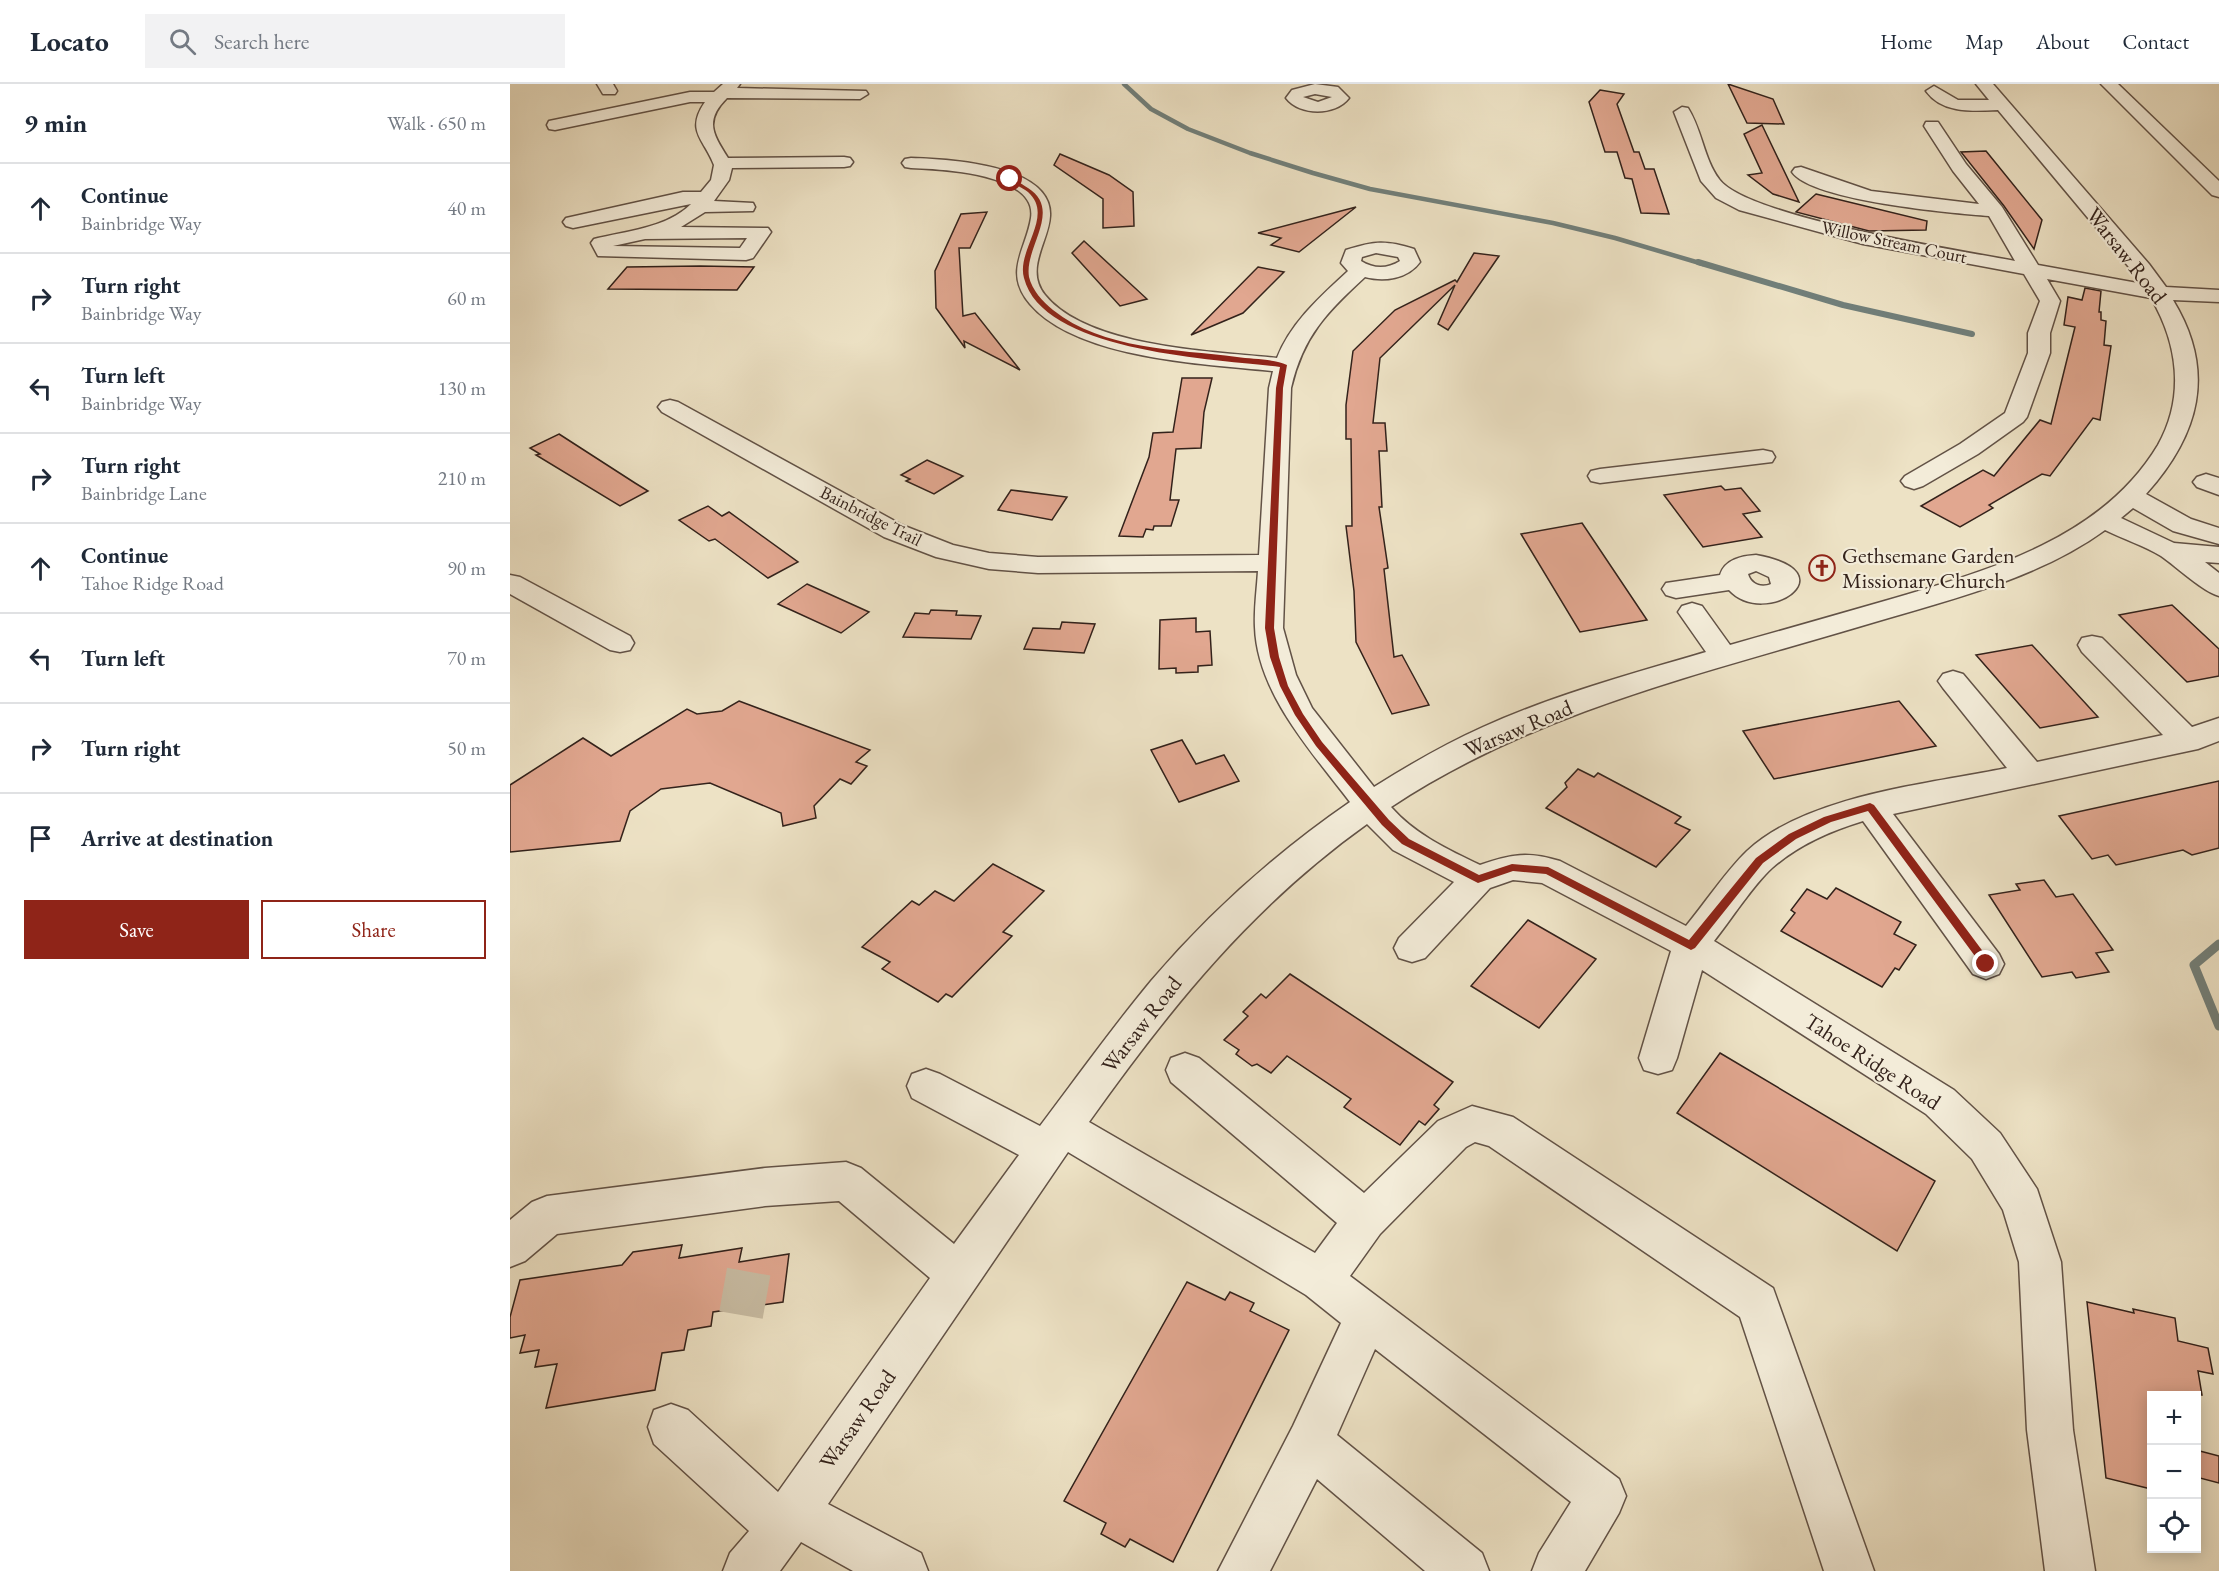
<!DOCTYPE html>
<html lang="en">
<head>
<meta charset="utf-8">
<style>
	body { margin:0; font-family:"EB Garamond",serif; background:#f2f2f3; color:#1f2937 }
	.controls { position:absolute; right:18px; bottom:18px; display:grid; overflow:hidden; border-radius:0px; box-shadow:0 3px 15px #0003 }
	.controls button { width:54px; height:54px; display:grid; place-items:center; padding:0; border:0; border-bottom:2px solid #e0e1e3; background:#fff; color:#1f2937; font:30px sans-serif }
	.stop { position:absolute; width:18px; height:18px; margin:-14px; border:4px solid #8f2418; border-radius:50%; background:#fff }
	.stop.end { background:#8f2418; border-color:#fff; box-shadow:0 2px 6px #0008 }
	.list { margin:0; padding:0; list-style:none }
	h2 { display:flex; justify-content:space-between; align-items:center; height:78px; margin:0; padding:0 24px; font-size:26px }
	h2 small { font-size:20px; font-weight:400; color:#747a83 }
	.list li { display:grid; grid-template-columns:39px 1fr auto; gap:18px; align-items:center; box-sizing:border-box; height:90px; padding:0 24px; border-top:2px solid #e0e1e3 }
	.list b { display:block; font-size:22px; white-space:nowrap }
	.list p { margin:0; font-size:20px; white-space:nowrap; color:#747a83 }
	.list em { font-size:20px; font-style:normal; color:#747a83 }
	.actions { display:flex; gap:12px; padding:18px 24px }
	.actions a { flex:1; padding:14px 0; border:2px solid #8f2418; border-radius:0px; text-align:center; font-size:21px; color:#8f2418 }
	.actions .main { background:#8f2418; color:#fff }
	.icon { flex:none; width:33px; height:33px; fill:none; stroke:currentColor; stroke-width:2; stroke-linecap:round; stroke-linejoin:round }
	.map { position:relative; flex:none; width:1709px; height:1487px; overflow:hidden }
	header { display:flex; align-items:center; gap:36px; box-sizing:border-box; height:84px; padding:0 30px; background:#fff; border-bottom:2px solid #e0e1e3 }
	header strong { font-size:28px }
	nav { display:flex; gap:33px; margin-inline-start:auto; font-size:21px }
	.search { width:420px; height:54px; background:#f2f2f3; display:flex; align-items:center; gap:15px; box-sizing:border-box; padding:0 21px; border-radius:0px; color:#747a83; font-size:22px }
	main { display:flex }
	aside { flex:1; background:#fff }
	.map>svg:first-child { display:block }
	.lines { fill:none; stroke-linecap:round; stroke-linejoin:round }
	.stream-far2 { stroke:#717f7a; stroke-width:4.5 }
	.stream-far1 { stroke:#717f7a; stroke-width:6 }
	.stream { stroke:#717f7a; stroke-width:9 }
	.building { fill:#e1a790; stroke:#33221b; stroke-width:1.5 }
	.minor-tunnel { stroke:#c8bca3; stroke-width:44; stroke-dasharray:44 22; stroke-linecap:butt }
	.minor-casing { stroke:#625246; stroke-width:3 }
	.minor { fill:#f3ecd9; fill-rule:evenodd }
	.route { fill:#8f2418 }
	.labels { text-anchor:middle; stroke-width:4.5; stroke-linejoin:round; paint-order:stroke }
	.far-street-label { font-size:18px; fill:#33221b; stroke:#f3ecd9 }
	.street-label { font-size:22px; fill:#33221b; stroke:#f3ecd9 }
	.poi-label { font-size:22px; fill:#33221b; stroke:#f3ecd9; text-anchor:start }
</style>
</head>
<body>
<header>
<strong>Locato</strong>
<div class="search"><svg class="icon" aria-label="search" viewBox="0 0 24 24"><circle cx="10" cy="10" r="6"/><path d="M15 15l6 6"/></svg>Search here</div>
<nav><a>Home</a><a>Map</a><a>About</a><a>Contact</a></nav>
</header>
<main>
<aside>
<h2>9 min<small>Walk · 650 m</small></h2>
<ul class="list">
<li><svg class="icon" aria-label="ahead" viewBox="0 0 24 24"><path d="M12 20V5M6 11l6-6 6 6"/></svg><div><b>Continue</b><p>Bainbridge Way</p></div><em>40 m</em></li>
<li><svg class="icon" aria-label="right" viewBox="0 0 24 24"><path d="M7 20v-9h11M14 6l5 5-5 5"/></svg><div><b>Turn right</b><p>Bainbridge Way</p></div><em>60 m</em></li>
<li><svg class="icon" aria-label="left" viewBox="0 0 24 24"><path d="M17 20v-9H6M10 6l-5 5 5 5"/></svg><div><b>Turn left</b><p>Bainbridge Way</p></div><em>130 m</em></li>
<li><svg class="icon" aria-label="right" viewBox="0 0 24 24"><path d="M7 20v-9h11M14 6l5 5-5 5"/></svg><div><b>Turn right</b><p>Bainbridge Lane</p></div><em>210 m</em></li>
<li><svg class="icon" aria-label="ahead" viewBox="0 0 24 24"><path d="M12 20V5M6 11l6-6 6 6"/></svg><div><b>Continue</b><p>Tahoe Ridge Road</p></div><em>90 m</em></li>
<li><svg class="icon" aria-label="left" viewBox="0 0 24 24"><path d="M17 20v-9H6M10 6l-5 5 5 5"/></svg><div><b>Turn left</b></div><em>70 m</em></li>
<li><svg class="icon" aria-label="right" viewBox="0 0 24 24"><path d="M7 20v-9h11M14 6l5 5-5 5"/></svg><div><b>Turn right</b></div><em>50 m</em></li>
<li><svg class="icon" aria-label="arrive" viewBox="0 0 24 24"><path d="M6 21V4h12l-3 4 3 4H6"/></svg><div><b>Arrive at destination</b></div></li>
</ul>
<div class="actions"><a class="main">Save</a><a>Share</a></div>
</aside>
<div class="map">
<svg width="1709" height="1487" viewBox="0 0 1709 1487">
	<rect width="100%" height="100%" fill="#ede2c5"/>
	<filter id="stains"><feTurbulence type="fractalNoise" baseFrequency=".00333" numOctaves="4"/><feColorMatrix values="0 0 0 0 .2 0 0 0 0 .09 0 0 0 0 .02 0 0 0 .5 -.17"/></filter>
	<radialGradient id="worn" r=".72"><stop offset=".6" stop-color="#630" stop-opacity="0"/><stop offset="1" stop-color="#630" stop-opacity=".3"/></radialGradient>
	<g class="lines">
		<path class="stream-far2" d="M614,0l27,25 37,20 62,24 63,20 57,16 183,34 62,15 88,26"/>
		<path class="stream-far1" d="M1188,178l145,43 129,29"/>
		<path class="stream" d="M1709,860l-25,21 25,61"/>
	</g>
	<g class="building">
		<path d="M1218,0l45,15 11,25 -37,-1z"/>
		<path d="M1090,6l24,4 -7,10 17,48h5l6,17h9l15,45 -28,-1 -9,-34 -7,-1 -8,-26h-12l-16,-50z"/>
		<path d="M1252,41l37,77 -26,-8 -25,-19 14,-2 -18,-39z"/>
		<path d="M1476,67l56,69 -8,29 -30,-43 -43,-54z"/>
		<path d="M550,70l49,21 24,17 1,34 -31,2v-29l-49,-34z"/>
		<path d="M1306,110l111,27 -1,9 -57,1 -73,-19z"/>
		<path d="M846,123l-57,45 -28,-7 10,-7 -23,-5z"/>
		<path d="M477,128l-17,36h-11l4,68 12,-3 45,57 -56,-29 1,7 -29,-40 -1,-37 26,-57z"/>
		<path d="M574,157l63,58 -27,7 -48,-53z"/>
		<path d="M964,169l25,3 -51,74 -10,-6 17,-39 -75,73 -7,65h12l2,28h-8l3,56h-3l9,61 -4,1 10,88 8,-2 27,50 -37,9 -36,-72 -2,-51 -8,-65h6l-1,-87h-5v-34l7,-54 42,-41 60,-30 2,2z"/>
		<path d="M190,182l54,1 -17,23 -129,-1 19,-22z"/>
		<path d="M748,183l26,5 -41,41 -52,22z"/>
		<path d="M1575,204l16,3 -2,21h2v8l5,1 -2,24 7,1 -11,74 -7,-2 -43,58 -8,-2 -53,31 4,3 -33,19 -39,-21 62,-36 11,6 46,-56 11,4 24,-97 -11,-2 4,-28 14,3z"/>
		<path d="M672,294h30l-8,34 -3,36 -25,1 -6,51h9l-8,26h-17l-1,4 -7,-1 -3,8 -24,-1 30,-79 4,-24 20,-1z"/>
		<path d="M49,350l76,49 13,8 -28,15 -84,-51 4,-1 -10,-6z"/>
		<path d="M417,376l36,16 -29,18 -28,-13 4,-2 -9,-4z"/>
		<path d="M1211,402l4,4 16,-2 19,23 -17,3 19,23 -59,10 -39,-52z"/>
		<path d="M501,406l56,7 -15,23 -54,-10z"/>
		<path d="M198,422l14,10 7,-4 69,50 -30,16 -53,-39 -6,2 -30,-21z"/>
		<path d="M1072,439l65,97 -67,12 -59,-98z"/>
		<path d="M297,500l62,28 -28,21 -63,-29z"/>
		<path d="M1662,521l47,44v27l-32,6 -68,-67z"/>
		<path d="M421,526l26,1 -1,4 25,1 -10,23 -68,-2 12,-24 14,1z"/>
		<path d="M686,534v14l14,-1 2,34 -14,1v6l-22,1v-5l-17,1 1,-49z"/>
		<path d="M552,538l33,2 -11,29 -60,-4 9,-21 27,1z"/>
		<path d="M1522,561l66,72 -58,11 -64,-73z"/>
		<path d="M229,617l131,49 -14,12 11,4 -16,18 -11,-5 -26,27 2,12 -33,8 -2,-13 -71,-30 -49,6 -31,22 -10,30 -110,11v-67l73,-47 28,18 76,-47 10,5 25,-3z"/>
		<path d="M1389,617l37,45 -162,33 -31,-48z"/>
		<path d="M672,656l14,24 28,-9 15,26 -60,21 -28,-52z"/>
		<path d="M1068,685l16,8 4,-4 83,44 -6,6 15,7 -34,37 -110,-59 21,-21 -2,-4z"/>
		<path d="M1709,697v67l-27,7 -9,-5 -67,15 -8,-10 -16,4 -33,-43z"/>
		<path d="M483,780l51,27 -41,41 9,4 -60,61 -6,-3 -8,8 -56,-33 8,-7 -28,-15 50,-46 7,4 16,-14 19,10z"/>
		<path d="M1534,796l12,17 17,-3 40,56 -17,3 13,19 -33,6 -4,-6 -30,5 -53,-82 31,-5 -4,-6z"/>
		<path d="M1326,804l65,34 -7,12 22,11 -17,25 -4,-2 -13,19 -101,-56 14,-18 -4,-3 16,-21 20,10z"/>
		<path d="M1018,836l68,39 -57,69 -68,-42z"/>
		<path d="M780,890l163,108 -19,23 5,4 -14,16 -6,-4 -19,24 -56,-38 7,-8 -64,-43 -16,17 -14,-9 -5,2 -16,-12 3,-4 -15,-10 24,-24 -5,-4 18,-18 5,4z"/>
		<path d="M1210,969l215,128 -38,70 -220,-138z"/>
		<path d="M172,1161l-3,13 63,-10 -3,14 50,-8 -6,48 -70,10 -2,14 -23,4 -4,20 -22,3 -7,37 -109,18 11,-44 -22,3 4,-17 -19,3 5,-18 -15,3v-21l10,-37 102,-15 11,-13z"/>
		<path d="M677,1198l38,18 5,-8 24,11 -4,8 39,19 -116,232 -43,-23 -5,8 -24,-13 5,-11 -42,-22z"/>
		<path d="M1577,1218l47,11 -1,-4 42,9 3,23 30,7 5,26 -15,-3 4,24h-51v94l-45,-11z"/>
		<path d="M1686,1366l23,6v27l-23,-6z"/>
	</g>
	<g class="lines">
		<path class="minor-tunnel" d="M231,1231l11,-62"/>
		<g class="minor-casing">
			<g id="minor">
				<path d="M87,0h16l4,7 -2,3h-12z"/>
				<path d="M213,0h17l-3,4 129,3 2,3 -8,5 -133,-1c-23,23 -14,36 1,60l116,-1 6,1 3,4 -3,4 -6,1 -112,1 -3,12 -15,21 39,2 2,4 -2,4 -48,1 -24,15 87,1 3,4 -18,26 -7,2 -148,-4 -7,-13 3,-4c32,-8 73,-11 97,-35l-118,24 -7,-2 -3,-4 3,-4 117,-26h18l10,-12 3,-15c-10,-26 -29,-34 -9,-63h-15l-135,28 -6,-1 -2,-4 2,-4 141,-29h24zM237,154l-7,10 -127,-2 32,-7z"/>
				<path d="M805,0l23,3 11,11c-14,18 -49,18 -63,0l6,-8zM805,10l17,3 -14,5 -15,-5z"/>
				<path d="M1466,0h17l156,180 17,23 53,3v12l-46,-2c44,72 26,135 -27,194l45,25 28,9v16l-46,-13 -40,-23 -12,10 53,25 45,4v16l-14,-1 14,11v23c-17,-5 -42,-29 -58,-40 -16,-10 -38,-17 -56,-26 -66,48 -152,69 -230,92 -166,50 -338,88 -484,185 25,28 56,42 89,58 31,-11 48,-14 80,-4l126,65c19,-23 40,-55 61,-75 60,-56 182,-67 260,-83l-64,-80 -5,-7 5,-7 10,-3 10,3 74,88 126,-27 -81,-83 -4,-7 4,-7 10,-2 10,2 90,89 27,-9v23l-21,8 -305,65 106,140 5,10 -5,10 -13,5 -13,-5 -110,-153c-33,10 -65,24 -91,47 -18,16 -42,53 -58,73l240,149 46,43 37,56 24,73 12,168 22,141h-50l-18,-141 -8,-168 -16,-52 -31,-51 -46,-45 -224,-144 -25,88 -5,12 -14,4 -14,-4 -5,-12 32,-107 -129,-68 -29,-3 -23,8 -65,70 -13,4 -13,-4 -5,-10 5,-10 55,-56 -61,-32 -26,-26c-115,82 -197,184 -278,298l226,131 22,-30 -166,-141 -5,-12 5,-12 14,-5 14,5 165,135 74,-72 34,-15 41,11 260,171 101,283h-50l-84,-254 -251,-171 -14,-4 -9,5 -86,87 -30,42 269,203 7,17 -7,17 -34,58h-53l7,-18 32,-51 -196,-153 -38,86 145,118 7,18h-64l-108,-92 -47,92h-52l75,-145 48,-103 -35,-28 -238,-143 -240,352 93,49 7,18h-75l-52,-29 -21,29h-57l7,-18 19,-22 -95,-87 -6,-17 6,-17 17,-6 17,6 90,82 152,-214 -91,-77 -74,5 -208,28 -32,27 -15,6v-47l22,-18 15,-6 218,-28 81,-6 15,6 93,76 65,-89 -107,-57 -5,-12 5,-12 14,-5 14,5 100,52c37,-49 72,-98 111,-145 58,-68 125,-128 199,-179 -38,-50 -93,-109 -95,-175 -1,-19 2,-38 3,-56l-220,2 -49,-4 -53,-12 -52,-20 -222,-125 -4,-5 4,-5 8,-2 8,2 224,123 51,20 36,8 49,4 221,-2 10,-167 4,-17c-69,-7 -196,-12 -243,-67 -27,-32 -4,-54 1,-86 7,-45 -92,-49 -120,-50l-6,-1 -3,-4 3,-4 6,-1c35,1 142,6 139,58 -1,25 -26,53 -5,79 43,53 168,56 232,63 14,-36 44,-62 71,-87l-7,-8 5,-13c28,-9 40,-10 68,-1l6,13c-12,17 -36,20 -55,15 -38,35 -62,59 -74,111l-8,240 13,47 16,33 62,79c35,-22 71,-43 109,-60 71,-32 148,-53 223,-75l-28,-40 4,-6 10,-3 10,3 28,39c53,-15 106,-30 158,-45 99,-29 214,-61 270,-155 27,-48 20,-101 -7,-147l-104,-19 13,22 -10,32v20l-23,64 -4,5 -45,32 -55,32 -9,3 -9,-3 -4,-5 4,-5 55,-32 45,-31 23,-60v-20l12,-32 -16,-27 -161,-30 -124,-34 -23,-12 -15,-17 -27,-69 8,-5 6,1c14,22 16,51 31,71 27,38 243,72 296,82l-26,-45c-37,-3 -177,-15 -197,-44l3,-4 6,-1 70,24 108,13 -26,-33 -29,-45 2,-4h12l28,42 36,43 36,58 105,19 -145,-174c-26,1 -55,4 -72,-19l8,-5 24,14h31zM866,169l22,4 2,4c-13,8 -26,8 -39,0l1,-4z"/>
				<path d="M1591,0h17l101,97v16l-7,-2z"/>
				<path d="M1253,366l9,2 3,5 -3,5 -172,21 -9,-2 -3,-5 3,-5 9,-2z"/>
				<path d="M1696,390l13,4v17l-22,-8 -4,-5 4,-5z"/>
				<path d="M1246,471c95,17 9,74 -27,35l-53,8 -10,-3 -4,-6 4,-6 54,-8c5,-16 22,-19 36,-20zM1246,487l13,6 2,7c-9,4 -20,1 -23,-10z"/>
				<path d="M0,491l10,2 110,59 4,7 -4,7 -10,2 -10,-2 -100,-56z"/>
			</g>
		</g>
		<use href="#minor" class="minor"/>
	</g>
	<path class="route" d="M498,94c7,1 14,6 20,10 35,22 -4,59 1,89 3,13 14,25 24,33 50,40 123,39 184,47 15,2 37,2 50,8l-4,23 -9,240 5,29 9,29 15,28 19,28 67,78 20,19 70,36 33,-11 36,3 141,73 67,-82 33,-24 35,-17 46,-14 4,2 116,156v6h-7l-115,-156 -37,11 -35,17 -33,24 -68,85 -4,2 -145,-76 -33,-3 -35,12 -76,-39 -20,-19 -66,-79 -21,-31 -15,-29 -10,-29 -5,-29 11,-240 4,-21c-63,-8 -237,-14 -256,-89 -8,-28 31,-62 4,-86 -6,-4 -14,-8 -20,-12z"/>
	<defs>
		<g id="church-ring" transform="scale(1.35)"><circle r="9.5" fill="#f3ecd9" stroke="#8f2418" stroke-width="1.5"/><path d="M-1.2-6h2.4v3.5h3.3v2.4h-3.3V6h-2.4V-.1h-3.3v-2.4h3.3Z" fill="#8f2418"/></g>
	</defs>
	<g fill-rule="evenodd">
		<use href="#church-ring" x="1312" y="484"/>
	</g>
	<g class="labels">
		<g class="far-street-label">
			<text transform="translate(1384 158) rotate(12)" y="6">Willow Stream Court</text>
			<text transform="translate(361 432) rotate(27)" y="6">Bainbridge Trail</text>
		</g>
		<g class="street-label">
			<text transform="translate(1617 171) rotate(52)" y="8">Warsaw Road</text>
			<text transform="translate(1008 644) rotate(-23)" y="8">Warsaw Road</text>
			<text transform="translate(631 940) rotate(-52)" y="8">Warsaw Road</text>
			<text transform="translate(1363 977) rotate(33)" y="8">Tahoe Ridge Road</text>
			<text transform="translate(347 1335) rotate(-55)" y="8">Warsaw Road</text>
		</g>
		<g class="poi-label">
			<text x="1332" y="479">Gethsemane Garden<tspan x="1332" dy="25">Missionary Church</tspan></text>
		</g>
	</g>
	<rect width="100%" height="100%" filter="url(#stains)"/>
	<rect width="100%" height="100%" fill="url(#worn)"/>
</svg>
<div class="controls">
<button>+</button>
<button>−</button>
<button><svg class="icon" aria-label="locate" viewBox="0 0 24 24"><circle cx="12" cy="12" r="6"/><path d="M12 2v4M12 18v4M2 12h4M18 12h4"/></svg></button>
</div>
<div class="stop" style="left:500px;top:95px"></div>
<div class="stop end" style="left:1476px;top:880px"></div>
</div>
</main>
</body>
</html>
